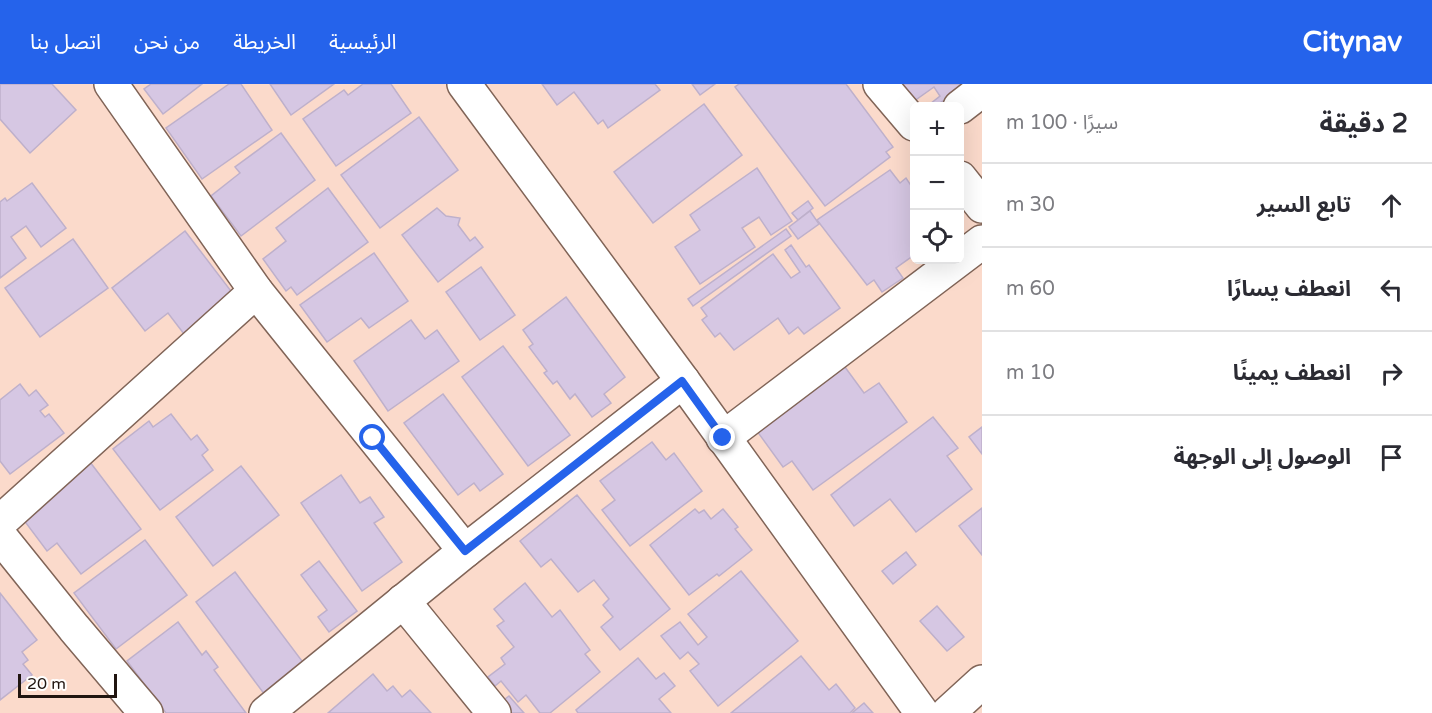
<!DOCTYPE html>
<html lang="ar">
<head>
<meta charset="utf-8">
<style>
	body { margin:0; font-family:"Varela Round","Noto Sans Arabic",sans-serif; background:#f2f2f3; color:#2b2b33; direction:rtl }
	.controls { position:absolute; right:18px; top:18px; display:grid; overflow:hidden; border-radius:9px; box-shadow:0 6px 24px #0002 }
	.controls button { width:54px; height:54px; display:grid; place-items:center; padding:0; border:0; border-bottom:2px solid #e1e1e2; background:#fff; color:#2b2b33; font:30px sans-serif }
	.scale { position:absolute; left:18px; bottom:15px; width:99px; box-sizing:border-box; padding-left:6px; border:3px solid #201510; border-top:0; font-size:16px; line-height:21px; white-space:nowrap; color:#201510; -webkit-text-stroke:4px #fff; paint-order:stroke }
	.stop { position:absolute; width:18px; height:18px; margin:-14px; border:4px solid #2563eb; border-radius:50%; background:#fff }
	.stop.end { background:#2563eb; border-color:#fff; box-shadow:0 2px 6px #0008 }
	.list { margin:0; padding:0; list-style:none }
	h2 { display:flex; justify-content:space-between; align-items:center; height:78px; margin:0; padding:0 24px; font-size:26px }
	h2 small { font-size:20px; font-weight:400; color:#7c7c81 }
	.list li { display:grid; grid-template-columns:39px 1fr auto; gap:18px; align-items:center; box-sizing:border-box; height:84px; padding:0 24px; border-top:2px solid #e1e1e2 }
	.list b { display:block; font-size:22px; white-space:nowrap }
	.list em { font-size:20px; font-style:normal; color:#7c7c81 }
	.icon { flex:none; width:33px; height:33px; fill:none; stroke:currentColor; stroke-width:2; stroke-linecap:round; stroke-linejoin:round }
	.map { position:relative; flex:none; width:982px; height:629px; overflow:hidden; direction:ltr }
	header { display:flex; align-items:center; gap:36px; box-sizing:border-box; height:84px; padding:0 30px; background:#2563eb; color:#fff }
	header strong { font-size:28px }
	nav { display:flex; gap:33px; margin-inline-start:auto; font-size:21px }
	main { display:flex }
	aside { flex:1; background:#fff }
	.map>svg:first-child { display:block }
	.building { fill:#d6c7e3; stroke:#beb0cb; stroke-width:1.5 }
	.lines { fill:none; stroke-linecap:round; stroke-linejoin:round }
	.minor-casing { stroke:#806457; stroke-width:36 }
	.tertiary-casing { stroke:#806457; stroke-width:36 }
	.minor { stroke:#fff; stroke-width:33 }
	.tertiary { stroke:#fff; stroke-width:33 }
	.route { stroke:#2563eb; stroke-width:8 }
</style>
</head>
<body>
<header>
<strong>Citynav</strong>
<nav><a>الرئيسية</a><a>الخريطة</a><a>من نحن</a><a>اتصل بنا</a></nav>
</header>
<main>
<aside>
<h2>2 دقيقة<small>سيرًا · 100 m</small></h2>
<ul class="list">
<li><svg class="icon" aria-label="ahead" viewBox="0 0 24 24"><path d="M12 20V5M6 11l6-6 6 6"/></svg><div><b>تابع السير</b></div><em>30 m</em></li>
<li><svg class="icon" aria-label="left" viewBox="0 0 24 24"><path d="M17 20v-9H6M10 6l-5 5 5 5"/></svg><div><b>انعطف يسارًا</b></div><em>60 m</em></li>
<li><svg class="icon" aria-label="right" viewBox="0 0 24 24"><path d="M7 20v-9h11M14 6l5 5-5 5"/></svg><div><b>انعطف يمينًا</b></div><em>10 m</em></li>
<li><svg class="icon" aria-label="arrive" viewBox="0 0 24 24"><path d="M6 21V4h12l-3 4 3 4H6"/></svg><div><b>الوصول إلى الوجهة</b></div></li>
</ul>
</aside>
<div class="map">
<svg width="982" height="629" viewBox="0 0 982 629">
	<rect width="100%" height="100%" fill="#fbdacb"/>
	<g class="building">
		<path d="M0,0h52l24,26 -46,43 -30,-34z"/>
		<path d="M151,0h51l-39,30 -19,-25z"/>
		<path d="M229,0h12l31,46 -70,49 -36,-51z"/>
		<path d="M270,0h64l-43,31z"/>
		<path d="M363,0h28l20,29 -75,53 -33,-47 41,-29 4,5z"/>
		<path d="M542,0h113l5,6 -52,38 -5,-8 -5,4 -24,-32 -17,13z"/>
		<path d="M692,0h23l-15,11z"/>
		<path d="M739,0h107l47,63 -7,5 4,5 -65,49 -90,-119z"/>
		<path d="M896,0h79l-29,20 -3,-3 -8,5 -5,-2 10,-8 -6,-9 -24,17z"/>
		<path d="M704,20l38,51 -89,68 -39,-51z"/>
		<path d="M419,33l39,53 -78,58 -39,-53z"/>
		<path d="M281,49l34,47 -74,56 -30,-40 29,-23 -5,-6z"/>
		<path d="M757,84l35,53 -21,14 -12,-18 -17,11 13,19 -55,37 -25,-37 25,-17 -10,-15z"/>
		<path d="M890,86l10,13 6,-5 8,12v65l-18,13 7,10 -21,14 -8,-12 -7,5 -50,-65z"/>
		<path d="M32,99l34,45 -25,19 -15,-21 -15,11 15,21 -26,20v-76l5,-4 2,3z"/>
		<path d="M328,104l40,54 -71,53 -6,-8 -5,4 -23,-32 23,-18 -10,-13z"/>
		<path d="M808,117l5,7 -15,12 -6,-7z"/>
		<path d="M437,124l9,8 14,2 -2,7 12,16 5,-4 8,10 -45,35 -36,-47z"/>
		<path d="M810,127l9,13 -21,15 -9,-12z"/>
		<path d="M786,145l5,7 -98,70 -5,-7z"/>
		<path d="M185,147l49,64 -50,39 -16,-21 -23,18 -33,-43z"/>
		<path d="M73,155l35,49 -68,49 -35,-49z"/>
		<path d="M791,161l15,22 3,-2 31,43 -36,26 -6,-7 -9,7 -11,-16 -44,32 -14,-17 -5,4 -13,-17 5,-4 -6,-8 72,-54 18,24 9,-6 -15,-22z"/>
		<path d="M374,169l34,48 -39,27 -8,-10 -34,24 -27,-37z"/>
		<path d="M481,183l34,48 -35,25 -34,-48z"/>
		<path d="M566,213l59,80 -21,17 7,9 -19,14 -17,-23 -5,5 -13,-18 -4,3 -9,-11 3,-2 -18,-24 4,-3 -10,-14z"/>
		<path d="M411,236l14,19 12,-9 22,31 -71,50 -34,-50z"/>
		<path d="M503,262l67,89 -42,31 -66,-89z"/>
		<path d="M842,279l22,30 15,-10 28,39 -94,68 -21,-29 -9,6 -29,-40z"/>
		<path d="M20,300l9,12 7,-6 12,15 -8,6 5,6 4,-3 15,19 -54,41 -10,-13v-61z"/>
		<path d="M443,310l60,80 -23,17 -6,-8 -16,12 -54,-72z"/>
		<path d="M171,330l20,26 6,-5 11,15 -6,5 11,15 -53,40 -47,-61 36,-28 4,6z"/>
		<path d="M933,333l25,31 -11,8 25,33 -56,43 -26,-33 -36,27 -23,-31z"/>
		<path d="M982,343v27l-13,-17z"/>
		<path d="M652,358l14,18 8,-7 28,38 -72,55 -28,-36 13,-10 -15,-19z"/>
		<path d="M90,378l51,67 -60,45 -24,-31 -10,8 -27,-36z"/>
		<path d="M241,382l38,49 -66,51 -37,-49z"/>
		<path d="M341,391l19,28 10,-6 14,20 -10,6 28,39 -40,29 -61,-88z"/>
		<path d="M577,411l93,114 -50,41 -19,-23 12,-10 -10,-12 6,-6 -15,-19 -16,12 -27,-33 -10,8 -21,-26z"/>
		<path d="M982,424v47l-23,-29z"/>
		<path d="M695,425l4,4 5,-3 7,9 12,-10 15,18 -3,2 17,21 -33,26 -2,-2 -28,21 -39,-50z"/>
		<path d="M145,456l42,55 -71,54 -42,-56z"/>
		<path d="M906,468l10,13 -23,19 -11,-13z"/>
		<path d="M319,477l38,50 -28,21 -11,-15 9,-7 -26,-35z"/>
		<path d="M741,487l57,70 -80,65 -28,-35 9,-7 -11,-12 -8,7 -19,-23 19,-14 18,23 9,-8 -19,-23z"/>
		<path d="M235,488l70,93 -40,30 -69,-93z"/>
		<path d="M525,499l27,34 8,-7 30,40 -5,4 15,18 -50,41h-10l-14,-18 -8,7 -17,-21 -6,5 -7,-9 17,-13 -4,-6 13,-11 -17,-21 7,-5 -10,-12z"/>
		<path d="M0,509l37,47 -15,12 6,8 -5,4 9,11 -32,25z"/>
		<path d="M937,522l27,31 -17,14 -27,-30z"/>
		<path d="M178,538l24,33 4,-4 12,16 -4,3 32,43h-80l-39,-52z"/>
		<path d="M801,572l28,34 7,-6 19,24 -5,5h-119z"/>
		<path d="M638,574l18,21 8,-6 11,13 -16,13 12,14h-93l-2,-3z"/>
		<path d="M373,590l14,17 6,-5 9,11 8,-7 21,23h-103z"/>
		<path d="M509,612l15,17h-16l-8,-10z"/>
		<path d="M864,619l9,10h-21z"/>
	</g>
	<g class="lines">
		<g class="minor-casing">
			<g id="minor">
				<path d="M111,0l145,207 209,260"/>
				<path d="M464,0l219,297 239,332"/>
				<path d="M880,0l34,40"/>
				<path d="M960,23l22,-17"/>
				<path d="M960,94l22,28"/>
				<path d="M723,354l259,-196"/>
				<path d="M0,438l256,-231"/>
				<path d="M0,452l74,92 72,85"/>
				<path d="M403,517l91,112"/>
				<path d="M266,629l199,-162 218,-170"/>
			</g>
		</g>
		<g class="tertiary-casing">
			<path id="tertiary" d="M948,629l34,-31"/>
		</g>
		<use href="#minor" class="minor"/>
		<use href="#tertiary" class="tertiary"/>
	</g>
	<g class="lines">
		<path class="route" d="M373,354l92,113 217,-170 41,57"/>
	</g>
</svg>
<div class="controls">
<button>+</button>
<button>−</button>
<button><svg class="icon" aria-label="locate" viewBox="0 0 24 24"><circle cx="12" cy="12" r="6"/><path d="M12 2v4M12 18v4M2 12h4M18 12h4"/></svg></button>
</div>
<div class="scale">20 m</div>
<div class="stop" style="left:373px;top:354px"></div>
<div class="stop end" style="left:723px;top:354px"></div>
</div>
</main>
</body>
</html>
